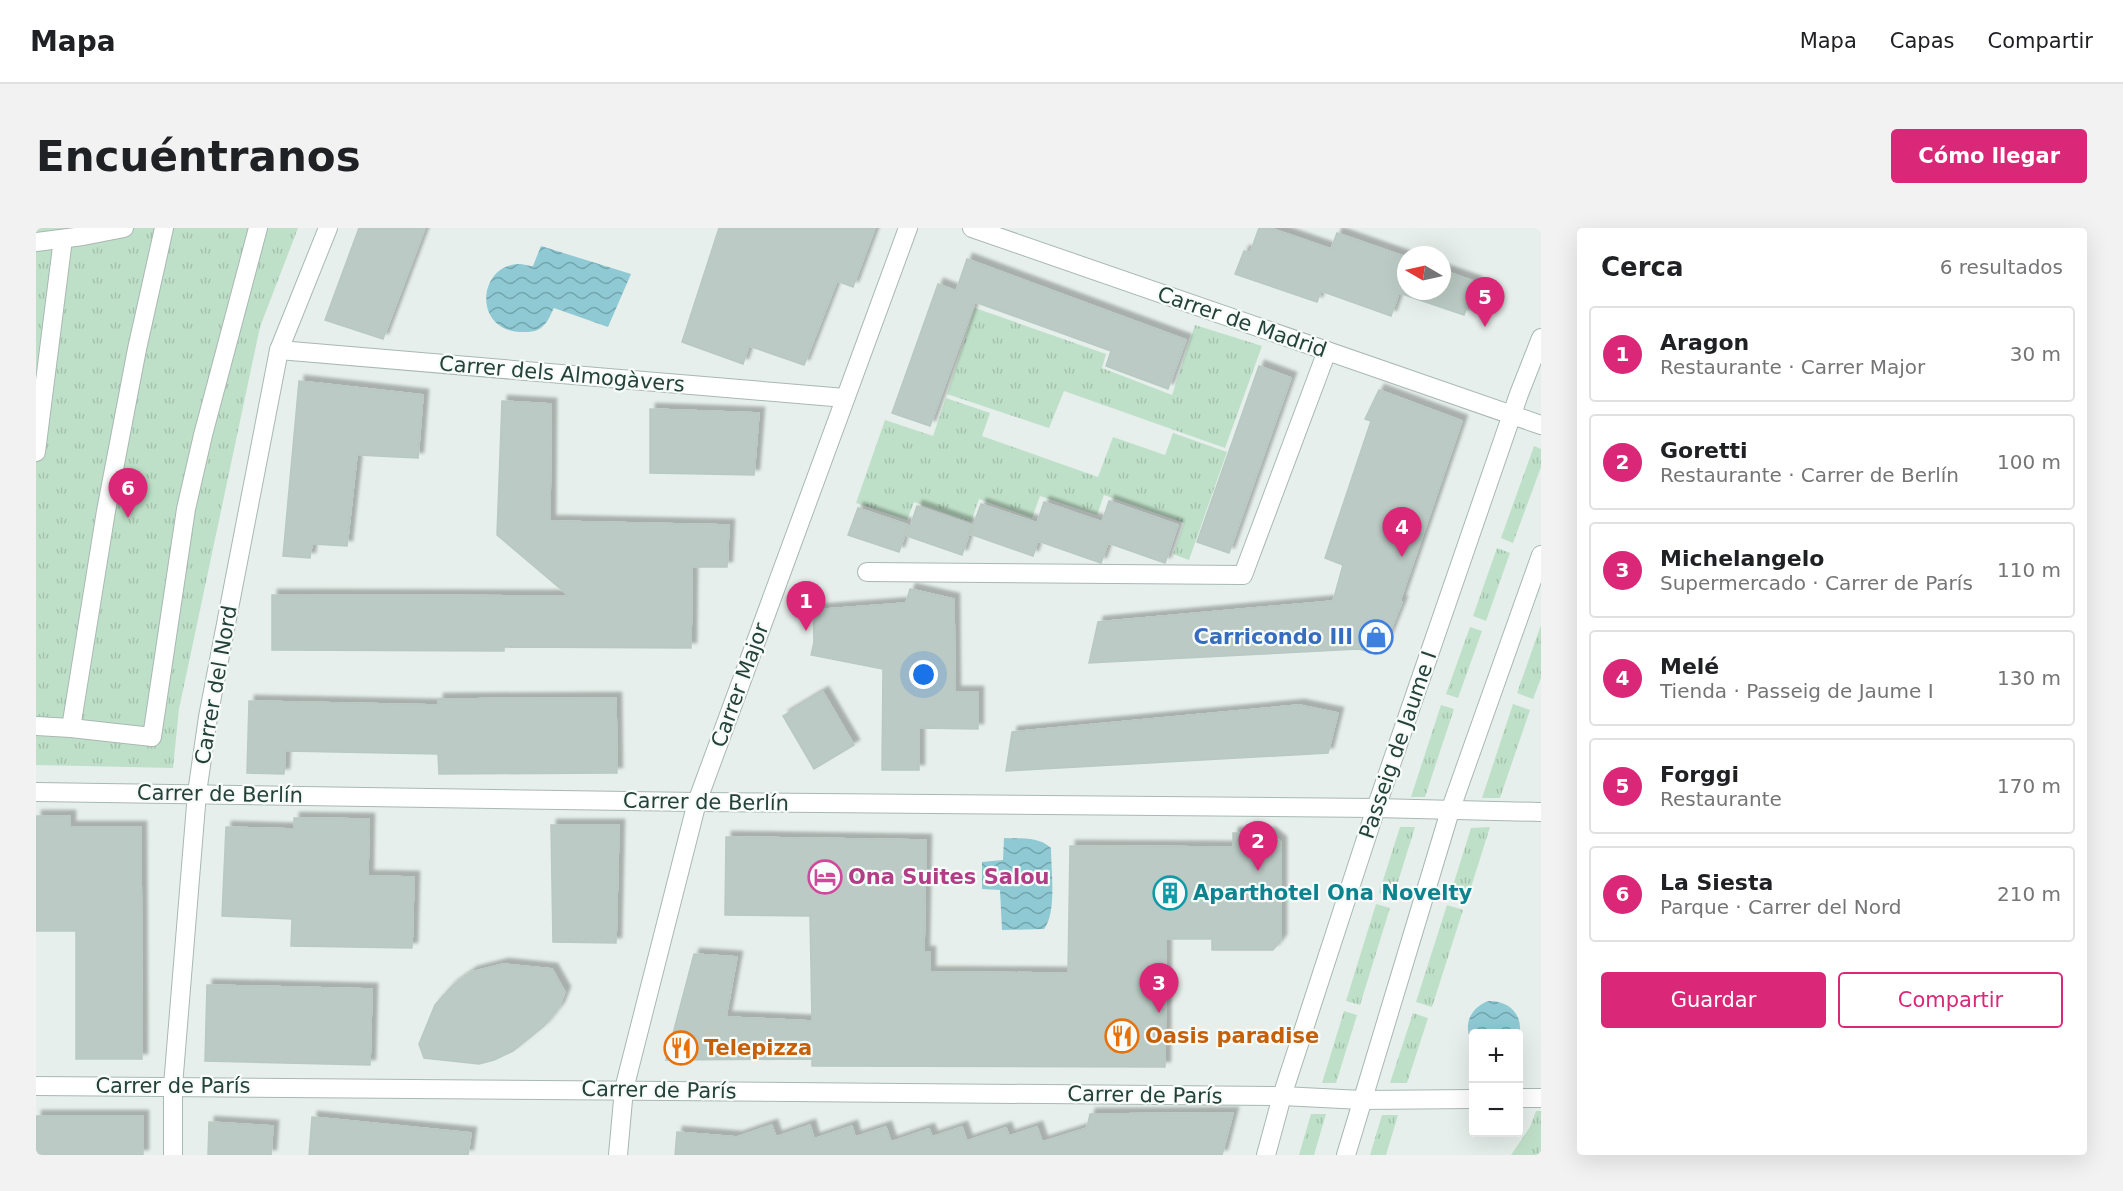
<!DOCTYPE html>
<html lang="es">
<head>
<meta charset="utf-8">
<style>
	body { margin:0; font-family:"DejaVu Sans",sans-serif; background:#f2f2f2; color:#202124 }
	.controls { position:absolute; right:18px; bottom:18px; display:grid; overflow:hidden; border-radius:6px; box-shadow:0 6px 24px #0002 }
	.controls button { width:54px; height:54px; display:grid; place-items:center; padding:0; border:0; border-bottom:2px solid #e0e0e0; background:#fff; color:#202124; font:30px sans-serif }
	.compass { position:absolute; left:1361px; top:18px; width:54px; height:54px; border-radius:50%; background:#fff; box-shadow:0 6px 24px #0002; rotate:279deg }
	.you { position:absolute; left:888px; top:447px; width:21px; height:21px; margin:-15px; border:4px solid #fff; border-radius:50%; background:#1a73e8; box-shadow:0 0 0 9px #1a73e833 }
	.badge { display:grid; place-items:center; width:39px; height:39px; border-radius:50%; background:#db2777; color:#fff; font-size:20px; font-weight:700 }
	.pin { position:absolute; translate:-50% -50px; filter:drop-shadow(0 2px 3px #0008) }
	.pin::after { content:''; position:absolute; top:32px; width:21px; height:18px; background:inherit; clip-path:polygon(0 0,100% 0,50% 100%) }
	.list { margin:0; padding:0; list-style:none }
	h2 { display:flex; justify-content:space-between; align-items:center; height:78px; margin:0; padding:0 24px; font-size:26px }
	h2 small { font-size:20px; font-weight:400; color:#757577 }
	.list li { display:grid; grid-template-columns:39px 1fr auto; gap:18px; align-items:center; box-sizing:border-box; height:96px; margin:0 12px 12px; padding:0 12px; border:2px solid #e0e0e0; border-radius:6px }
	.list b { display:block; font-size:22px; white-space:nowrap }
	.list p { margin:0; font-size:20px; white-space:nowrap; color:#757577 }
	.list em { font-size:20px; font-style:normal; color:#757577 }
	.actions { display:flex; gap:12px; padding:18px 24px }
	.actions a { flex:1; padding:14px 0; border:2px solid #db2777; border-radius:6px; text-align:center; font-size:21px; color:#db2777 }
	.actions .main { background:#db2777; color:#fff }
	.map { position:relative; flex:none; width:1505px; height:927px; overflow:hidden; border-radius:6px }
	header { display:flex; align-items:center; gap:36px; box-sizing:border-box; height:84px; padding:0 30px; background:#fff; border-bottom:2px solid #e0e0e0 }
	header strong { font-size:28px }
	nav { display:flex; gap:33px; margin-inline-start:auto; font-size:21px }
	.intro { display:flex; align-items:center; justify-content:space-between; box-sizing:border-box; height:144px; padding:0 36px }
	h1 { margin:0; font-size:42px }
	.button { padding:15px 27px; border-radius:6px; background:#db2777; color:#fff; font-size:21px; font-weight:700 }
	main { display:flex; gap:36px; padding:0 36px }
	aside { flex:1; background:#fff; border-radius:6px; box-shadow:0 6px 24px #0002 }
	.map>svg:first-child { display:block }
	.grass { fill:url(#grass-tufts) }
	.water { fill:url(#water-waves) }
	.building { fill:#bbcac4; stroke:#b8c9c2; stroke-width:1.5; filter:url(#shadow) }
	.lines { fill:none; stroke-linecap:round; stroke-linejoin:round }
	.minor-casing { stroke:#a8b8b2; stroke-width:20 }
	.minor { stroke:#fff; stroke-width:18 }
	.labels { text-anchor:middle; stroke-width:4.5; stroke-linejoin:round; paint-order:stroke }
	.street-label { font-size:21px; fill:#24423a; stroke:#f7fbf9 }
	.shop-label { font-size:21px; font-weight:bold; fill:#366cbe; stroke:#f7fbf9; text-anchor:end }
	.hotel-label { font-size:21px; font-weight:bold; fill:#b23c85; stroke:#f7fbf9; text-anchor:start }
	.culture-label { font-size:21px; font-weight:bold; fill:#0d838f; stroke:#f7fbf9; text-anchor:start }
	.food-label { font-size:21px; font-weight:bold; fill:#c56008; stroke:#f7fbf9; text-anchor:start }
</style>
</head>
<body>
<header>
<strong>Mapa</strong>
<nav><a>Mapa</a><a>Capas</a><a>Compartir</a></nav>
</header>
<div class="intro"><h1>Encuéntranos</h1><a class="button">Cómo llegar</a></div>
<main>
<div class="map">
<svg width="1505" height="927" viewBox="0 0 1505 927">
	<defs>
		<pattern id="grass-tufts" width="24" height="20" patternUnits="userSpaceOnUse" patternTransform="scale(1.5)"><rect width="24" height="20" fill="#bfe0c8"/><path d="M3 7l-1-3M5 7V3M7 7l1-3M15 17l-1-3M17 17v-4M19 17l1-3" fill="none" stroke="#a4c1ad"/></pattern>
		<pattern id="water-waves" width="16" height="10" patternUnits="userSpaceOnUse" patternTransform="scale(1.5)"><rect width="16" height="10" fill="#8ec9d4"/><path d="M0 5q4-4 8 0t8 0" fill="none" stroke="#74a5ad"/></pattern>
		<filter id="shadow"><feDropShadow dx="5.5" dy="-5.5" stdDeviation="1.5" flood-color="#0004"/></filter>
	</defs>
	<rect width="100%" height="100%" fill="#e6efeb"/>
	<g class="grass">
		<path d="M0,0h262l-38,99 -81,382 -6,59 -137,-3z"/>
		<path d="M939,80l131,46 -4,14 70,27 23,-70 67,21 -37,102 -161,-57 -15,37 -102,-34z"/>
		<path d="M910,170l44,15 -8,23 116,41 15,-40 52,18 8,-22 54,19 -38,108 -16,-6 11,-31 -80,-28 -7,20 -57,-19 -8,22 -53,-19 -8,23 -57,-20 -7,18 -51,-17 29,-83 48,16z"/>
		<path d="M1498,218l7,3v18l-28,76 -12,-5z"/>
		<path d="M1461,320l13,5 -24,68 -13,-5z"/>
		<path d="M1505,397v53l-8,21 -16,-6z"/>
		<path d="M1434,399l12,4 -24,67 -12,-4z"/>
		<path d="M1477,476l17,6 -30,88h-18z"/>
		<path d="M1405,477l13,4 -29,88h-14z"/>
		<path d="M1364,599h15l-22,71 -14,-5z"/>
		<path d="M1454,599l-23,73 -17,-5 21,-67z"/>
		<path d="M1340,676l14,4 -30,97 -14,-4z"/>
		<path d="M1411,677l16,5 -31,97 -16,-5z"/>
		<path d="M1308,783l13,4 -21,68h-14z"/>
		<path d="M1377,785l15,5 -21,65h-17z"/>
		<path d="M1500,883h5v44h-30l19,-28z"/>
		<path d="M1275,886h15l-12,41h-15z"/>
		<path d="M1346,887h16l-12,40h-16z"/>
	</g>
	<g class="water">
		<path d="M505,18l90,28 -23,53 -54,-19c-3,5 -5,12 -9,16 -6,7 -12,8 -21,8 -52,1 -47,-67 -5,-68 4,0 9,2 14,2z"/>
		<path d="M968,610c17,1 34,-2 47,10 0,21 6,65 -7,81l-42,1 -2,-40 -18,-1v-27l21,-2z"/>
		<path d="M1452,773c21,-1 36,14 31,35l-1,-2h-44l-1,11 -1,-2c-9,-18 -3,-34 16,-42z"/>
	</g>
	<g class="building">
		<path d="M323,0h66l-42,111 -58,-19z"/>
		<path d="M683,0h156l-22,59 -16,-6 -33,84 -55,-19 -6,18 -61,-22z"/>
		<path d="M1223,0h11l61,21 6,-16 69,24v34h36v-21l34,12 -12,33 -65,-22 -8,23 -70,-25 -4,11 -82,-28 9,-23 6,2z"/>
		<path d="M931,31l219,81 -18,49 -62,-23 5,-15 -136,-49 -45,124 -38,-13 46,-129 18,7z"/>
		<path d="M1223,138l32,12 -62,175 -32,-11z"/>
		<path d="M263,153l124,14 -5,63 -61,-3 -10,91 -35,-2 -2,14 -27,-2z"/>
		<path d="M1343,162l83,31 -62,180 2,1 -21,52 -23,-5 -269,14 9,-41 235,-21 10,-36 -18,-7 46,-137 -6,-2z"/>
		<path d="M466,173l49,3 -1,117 179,4 -2,42h-35l-1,81 -187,-1v4l-232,-1v-55l297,1 -72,-61z"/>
		<path d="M614,181l109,4 -5,62 -104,-2z"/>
		<path d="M1073,273l69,24 -13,38 -57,-20 -7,20 -63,-22 -5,15 -63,-22 11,-30 56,19 7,-21 58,20z"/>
		<path d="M881,278l55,19 -10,30 -55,-19z"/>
		<path d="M822,280l50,17 -9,27 -51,-17z"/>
		<path d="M874,361l44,10 1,93h23v37l-59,-1v42h-37l1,-101 -72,-14 3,-13 -1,-32 93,-7z"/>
		<path d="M787,464l31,53 -40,24 -31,-53z"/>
		<path d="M580,470l1,75 -178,1 -1,-20 -153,-3 -1,23 -37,-1 2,-72 189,4v-6z"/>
		<path d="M1263,477l39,8 -10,40 -322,18 6,-39z"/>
		<path d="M0,588h34v11h71l1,232h-66v-128h-40z"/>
		<path d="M258,590l75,1 -1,57 46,1 -2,71 -121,-2 1,-27 -70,-3 4,-89 68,2z"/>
		<path d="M515,597h68l-3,118 -63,-1z"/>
		<path d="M1197,605h37l11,9v98l-8,10h-61v-11h-46l-1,128 -353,-1v-7l-146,1 28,-106 43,3 -11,60 86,4 -2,-105 -85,-1 1,-78 200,3 -2,112h6v20l138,1 2,-127 163,1z"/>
		<path d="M467,736l49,5 13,23 -6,15 -15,19 -31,25 -19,9 -15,4 -55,-6 -5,-14 16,-39 17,-19 20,-14z"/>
		<path d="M171,757l165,4 -2,76 -165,-4z"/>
		<path d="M1197,885l-11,42h-547l2,-23 60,5 35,-12 4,12 34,-12 4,14 38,-13 3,11 31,-10 5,15 38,-13 3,8 30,-10 5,14 39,-13 3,8 28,-9 5,15 45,-14 3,-14z"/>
		<rect x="0" y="888" width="107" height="39"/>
		<path d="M276,889l159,16 -3,22h-159z"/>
		<path d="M173,894l64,4 -2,29h-63z"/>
	</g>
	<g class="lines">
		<g class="minor-casing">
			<g id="minor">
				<path d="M936,0l569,197"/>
				<path d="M0,14l47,-6 41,-8"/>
				<path d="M243,122l566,48"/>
				<path d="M0,224l27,-213"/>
				<path d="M831,344l376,3 84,-224"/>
				<path d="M0,498l35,2 81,9 34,-228 17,-74 55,-207"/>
				<path d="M35,500l35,-217 31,-162 27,-121"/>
				<path d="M0,564l661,10 679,6 165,4"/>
				<path d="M0,858l1246,10 80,4 112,-1"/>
				<path d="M1482,870h23"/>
				<path d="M137,927v-69l24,-293 11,-76 71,-367 49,-122"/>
				<path d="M582,927l6,-66 73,-287 211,-574"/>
				<path d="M1230,927l16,-59 94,-288 143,-414 22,-56"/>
				<path d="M1310,927l104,-344 91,-256"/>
			</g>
		</g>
		<use href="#minor" class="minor"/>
	</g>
	<defs>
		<g id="shop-ring" transform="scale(1.725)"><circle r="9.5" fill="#f7fbf9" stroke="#3f7fe0" stroke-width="1.5"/><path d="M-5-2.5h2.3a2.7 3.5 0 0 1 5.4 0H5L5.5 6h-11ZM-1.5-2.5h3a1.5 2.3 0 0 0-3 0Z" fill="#3f7fe0"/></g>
		<g id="hotel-ring" transform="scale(1.725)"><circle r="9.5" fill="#f7fbf9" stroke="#d1479c" stroke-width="1.5"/><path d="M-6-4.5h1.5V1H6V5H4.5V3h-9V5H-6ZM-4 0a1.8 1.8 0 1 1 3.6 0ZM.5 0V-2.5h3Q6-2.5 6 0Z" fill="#d1479c"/></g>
		<g id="building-ring" transform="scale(1.725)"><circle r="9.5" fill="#f7fbf9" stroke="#0f9aa8" stroke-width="1.5"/><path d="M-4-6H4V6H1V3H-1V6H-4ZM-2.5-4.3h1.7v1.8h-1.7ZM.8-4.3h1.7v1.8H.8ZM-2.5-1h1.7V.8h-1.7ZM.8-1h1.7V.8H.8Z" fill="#0f9aa8"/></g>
		<g id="restaurant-ring" transform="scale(1.725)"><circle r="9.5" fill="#f7fbf9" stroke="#e8710a" stroke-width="1.5"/><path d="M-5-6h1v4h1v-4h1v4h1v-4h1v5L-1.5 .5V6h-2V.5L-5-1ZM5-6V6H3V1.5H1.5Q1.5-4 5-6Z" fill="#e8710a"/></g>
	</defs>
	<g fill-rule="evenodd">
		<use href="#shop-ring" x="1340" y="409"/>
		<use href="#hotel-ring" x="789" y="649"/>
		<use href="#building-ring" x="1134" y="665"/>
		<use href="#restaurant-ring" x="1086" y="808"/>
		<use href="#restaurant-ring" x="645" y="820"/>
	</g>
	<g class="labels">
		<g class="street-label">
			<text transform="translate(1206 94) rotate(19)" y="7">Carrer de Madrid</text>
			<text transform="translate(526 146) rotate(5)" y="7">Carrer dels Almogàvers</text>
			<text transform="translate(180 457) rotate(-80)" y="7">Carrer del Nord</text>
			<text transform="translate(704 457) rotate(-70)" y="7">Carrer Major</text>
			<text transform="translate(1362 517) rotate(-71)" y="7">Passeig de Jaume I</text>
			<text transform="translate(184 566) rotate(1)" y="7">Carrer de Berlín</text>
			<text transform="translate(670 574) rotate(1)" y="7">Carrer de Berlín</text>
			<text x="137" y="865">Carrer de París</text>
			<text transform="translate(623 862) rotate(1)" y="7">Carrer de París</text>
			<text transform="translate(1109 867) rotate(1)" y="7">Carrer de París</text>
		</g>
		<g class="shop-label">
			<text x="1317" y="416">Carricondo III</text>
		</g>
		<g class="hotel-label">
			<text x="812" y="656">Ona Suites Salou</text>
		</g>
		<g class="culture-label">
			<text x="1157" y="672">Aparthotel Ona Novelty</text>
		</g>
		<g class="food-label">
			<text x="1109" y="815">Oasis paradise</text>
			<text x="668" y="827">Telepizza</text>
		</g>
	</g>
</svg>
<div class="controls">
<button>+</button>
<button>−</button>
</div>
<svg class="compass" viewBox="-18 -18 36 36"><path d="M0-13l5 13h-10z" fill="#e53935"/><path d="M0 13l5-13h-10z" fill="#757577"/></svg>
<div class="you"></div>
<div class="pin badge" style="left:770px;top:403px">1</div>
<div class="pin badge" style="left:1222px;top:643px">2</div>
<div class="pin badge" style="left:1123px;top:785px">3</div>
<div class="pin badge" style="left:1366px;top:329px">4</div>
<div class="pin badge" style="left:1449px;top:99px">5</div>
<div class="pin badge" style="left:92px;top:290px">6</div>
</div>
<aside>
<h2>Cerca<small>6 resultados</small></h2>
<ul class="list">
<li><span class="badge">1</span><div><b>Aragon</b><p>Restaurante · Carrer Major</p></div><em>30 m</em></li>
<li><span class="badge">2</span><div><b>Goretti</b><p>Restaurante · Carrer de Berlín</p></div><em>100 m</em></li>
<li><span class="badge">3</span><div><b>Michelangelo</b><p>Supermercado · Carrer de París</p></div><em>110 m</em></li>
<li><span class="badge">4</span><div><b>Melé</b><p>Tienda · Passeig de Jaume I</p></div><em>130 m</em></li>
<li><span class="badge">5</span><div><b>Forggi</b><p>Restaurante</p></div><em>170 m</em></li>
<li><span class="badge">6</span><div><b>La Siesta</b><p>Parque · Carrer del Nord</p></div><em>210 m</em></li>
</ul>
<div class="actions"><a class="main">Guardar</a><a>Compartir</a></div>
</aside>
</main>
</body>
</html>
